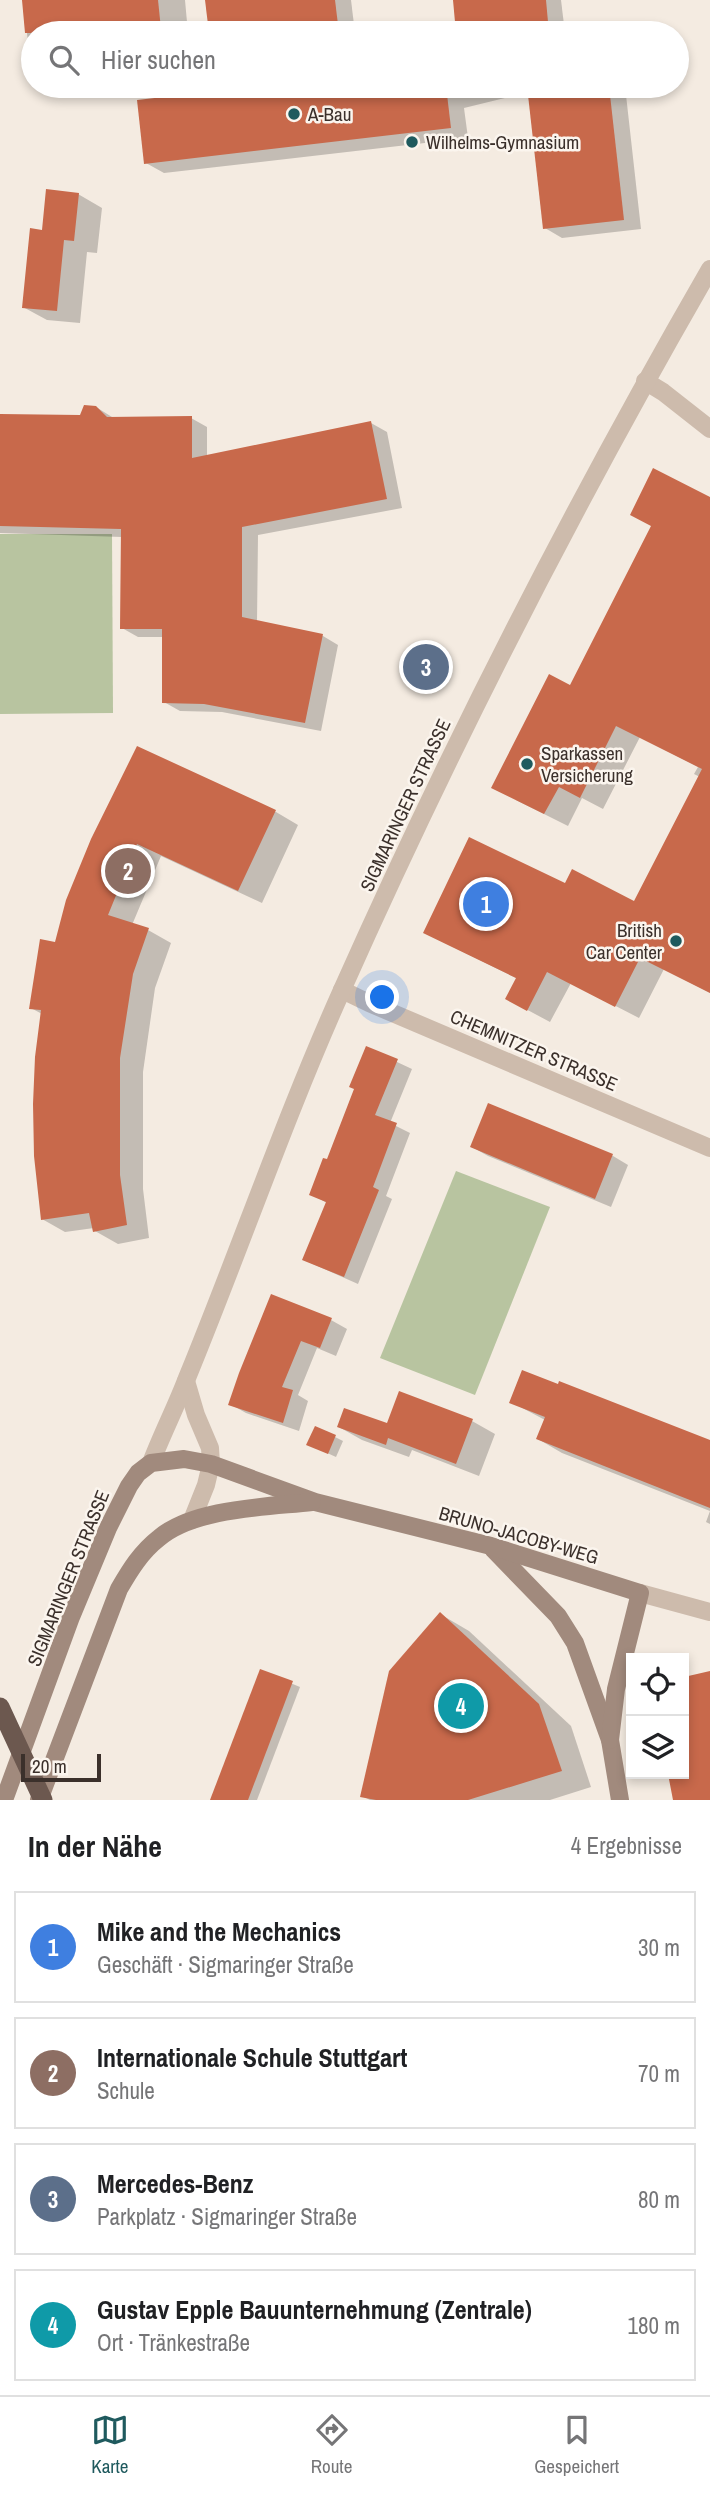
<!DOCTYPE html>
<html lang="de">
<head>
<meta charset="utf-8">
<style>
	body { margin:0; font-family:"Archivo Narrow",sans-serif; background:#f6f6f6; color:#202124 }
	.controls { position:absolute; right:21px; bottom:21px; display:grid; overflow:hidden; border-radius:0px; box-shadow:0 4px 10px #0003 }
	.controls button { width:63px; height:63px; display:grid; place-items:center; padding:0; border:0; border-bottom:2px solid #e0e0e0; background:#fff; color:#202124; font:35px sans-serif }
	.scale { position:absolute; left:21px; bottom:18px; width:80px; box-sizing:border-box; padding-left:7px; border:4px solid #3b302b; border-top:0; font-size:19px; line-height:24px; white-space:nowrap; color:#3b302b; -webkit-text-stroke:5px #fbf5ee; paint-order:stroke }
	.you { position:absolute; left:383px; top:998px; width:24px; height:24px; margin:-18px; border:5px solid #fff; border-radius:50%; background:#1a73e8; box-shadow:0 0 0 10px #1a73e833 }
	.badge { display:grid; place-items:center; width:46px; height:46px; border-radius:50%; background:#1f5a5e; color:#fff; font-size:23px; font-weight:700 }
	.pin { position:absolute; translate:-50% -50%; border:4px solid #fff; box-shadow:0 2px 7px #0006 }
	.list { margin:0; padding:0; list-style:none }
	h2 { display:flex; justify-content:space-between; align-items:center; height:91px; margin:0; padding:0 28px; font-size:30px }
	h2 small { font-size:23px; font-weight:400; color:#757577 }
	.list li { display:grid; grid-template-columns:46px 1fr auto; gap:21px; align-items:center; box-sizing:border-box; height:112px; margin:0 14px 14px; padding:0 14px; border:2px solid #e0e0e0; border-radius:0px }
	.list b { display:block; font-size:26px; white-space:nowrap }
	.list p { margin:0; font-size:23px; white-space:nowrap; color:#757577 }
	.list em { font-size:23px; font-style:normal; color:#757577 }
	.icon { flex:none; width:38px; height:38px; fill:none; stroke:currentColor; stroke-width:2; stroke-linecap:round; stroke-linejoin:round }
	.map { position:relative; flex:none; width:710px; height:1800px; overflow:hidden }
	.search { position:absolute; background:#fff; box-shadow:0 4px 10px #0003; left:21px; right:21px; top:21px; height:77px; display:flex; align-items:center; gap:18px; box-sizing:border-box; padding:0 24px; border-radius:38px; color:#757577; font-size:26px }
	.sheet { height:595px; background:#fff }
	nav { display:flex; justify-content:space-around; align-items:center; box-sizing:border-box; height:98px; border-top:2px solid #e0e0e0; background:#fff; font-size:19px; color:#757577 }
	nav a { display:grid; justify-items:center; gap:4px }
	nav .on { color:#1f5a5e }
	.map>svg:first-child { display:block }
	.green { fill:#b8c4a0 }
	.shadow { fill:#0003 }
	.building { fill:#c8694b }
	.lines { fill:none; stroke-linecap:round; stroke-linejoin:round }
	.minor { stroke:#cdbbac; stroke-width:18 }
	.tertiary { stroke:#cdbbac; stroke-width:18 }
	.secondary { stroke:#a18a7d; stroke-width:18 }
	.trunk { stroke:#6c584f; stroke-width:19 }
	.poi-dot { fill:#1f5a5e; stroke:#fbf5ee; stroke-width:2.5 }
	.labels { text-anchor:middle; stroke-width:5; stroke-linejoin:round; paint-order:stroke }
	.poi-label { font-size:19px; fill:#3b302b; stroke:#fbf5ee; text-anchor:start }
	.street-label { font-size:19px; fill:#3b302b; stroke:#fbf5ee }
</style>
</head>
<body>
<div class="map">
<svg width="710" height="1800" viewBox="0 0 710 1800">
	<rect width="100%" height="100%" fill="#f4ebe1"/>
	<g class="green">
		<path d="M0,534h112l1,179 -113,1z"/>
		<path d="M456,1171l94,36 -75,188 -95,-37z"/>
	</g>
	<g class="shadow">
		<path d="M23,0h162l3,33h-155v13l-5,-4z"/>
		<path d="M207,0h144l4,33h-144z"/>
		<path d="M454,0h107l4,33h-107z"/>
		<path d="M268,86h357l16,143 -79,9 -17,-10 -16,-136 -65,16 4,30 -304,35 -18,-10z"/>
		<path d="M78,194l24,14 -5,45 -10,-1 -7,71 -33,-3 -24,-13 20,-76z"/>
		<path d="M96,407l16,10 79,1 16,9v29l164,-33 16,9 15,76 -144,27 -1,87 66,14 15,9 -17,86 -99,-19 -42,-1 -16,-9v-65h-26l-16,-9v-91l-122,-4v-118l81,1z"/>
		<path d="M710,499v494l-46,-24 -25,49 -68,-35 -21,39 -43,-23 11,-20 -93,-46 140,-48 70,19 65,-127 -6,-3 4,-7 -58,-30 -37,72 -21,-11 -14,28 -52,-26 55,-113z"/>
		<path d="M138,749l138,63 22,13 -36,78 -101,-47 -29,69 16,5 23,13 -16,45 -12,84v117l6,49 -31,6 -23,-13 -1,-3 -29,4 -23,-13v-205l-11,-6z"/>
		<path d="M367,1048l45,21 -22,54 20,10 -24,63 6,3 -34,85 -54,-24 23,-57 -16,-9 17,-32 28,-73z"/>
		<path d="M489,1105l124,51 15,9 -17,42 -123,-51 -16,-9z"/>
		<path d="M331,1320l16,9 -11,27 -19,-8 -19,47 10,6 -9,30 -53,-18 -16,-9 10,-31z"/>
		<path d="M400,1393l72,28 23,13 -16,42 -67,-26 -3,7 -47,-17 -23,-13 49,-2z"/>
		<path d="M511,1402l199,40v82l-4,-2 4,-11 -148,-58 -24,-14 7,-19z"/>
		<path d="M335,1437l8,4 -7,16 -20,-9z"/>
		<path d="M440,1614l29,17 102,95 20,61 -41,13h-180l-8,-4z"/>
		<path d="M261,1671l39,16 -43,113h-45z"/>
		<path d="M710,1673v127h-36l-5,-26h15v-96z"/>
	</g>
	<g class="building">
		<path d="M22,0h136l3,29 -39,4h-97z"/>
		<path d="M205,0h130l4,33h-130z"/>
		<path d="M453,0h93l3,33h-93z"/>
		<path d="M261,86h185l5,42 -307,36 -7,-64z"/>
		<path d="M527,86h82l15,134 -81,9z"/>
		<path d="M46,189l33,4 -5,48 -10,-1 -7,71 -35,-3 8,-80 12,2z"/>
		<path d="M84,405l12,1 11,11 85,-1v42l179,-37 16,78 -145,28v90l81,17 -18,89 -101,-19 -42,-1v-74h-42l1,-100 -121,-3v-112l80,1z"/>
		<path d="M653,468l57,29v496l-70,-35 -25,49 -68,-35 -20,39 -22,-12 11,-21 -93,-45 46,-96 96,46 7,-14 62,32 68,-132 -86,-43 -36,72 -21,-11 -15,27 -53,-26 58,-114 21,11 81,-159 -21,-11z"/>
		<path d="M137,746l139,64 -38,81 -101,-47 -29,71 41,13 -16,46 -13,84v117l7,50 -34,7 -4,-19 -48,7 -7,-64 -1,-52 2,-47 6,-47 -12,-1 11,-70 15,3 11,-42 25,-61z"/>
		<path d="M366,1046l32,13 -23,56 22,8 -24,64 6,3 -35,87 -42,-17 24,-58 -17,-7 14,-37 4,1 27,-70 -5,-2z"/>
		<path d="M488,1103l125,51 -18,45 -125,-52z"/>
		<path d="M271,1294l61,24 -12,30 -19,-7 -19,46 11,3 -10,33 -55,-18 11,-32z"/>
		<path d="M522,1370l36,14 1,-3 151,59v68l-174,-69 9,-22 -36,-14z"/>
		<path d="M399,1391l74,28 -17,45 -68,-26 -2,7 -49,-18 7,-19 43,15z"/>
		<path d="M315,1426l21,9 -8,19 -22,-9z"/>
		<path d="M440,1612l99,92 23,67 -94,29h-92l-16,-3 29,-126z"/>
		<path d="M260,1669l33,12 -45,119h-38z"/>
		<path d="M710,1671v129h-37l-5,-26h16v-97z"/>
	</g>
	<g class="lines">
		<g class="minor">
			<path d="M645,381l18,11 47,37"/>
			<path d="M342,990l27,13 341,145"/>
			<path d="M640,1593l70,19"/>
		</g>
		<g class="tertiary">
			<path d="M186,1381l10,34 14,33 1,16 -5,21 -14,35"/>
			<path d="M151,1463c11,-29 25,-56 36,-85 53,-129 98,-261 155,-388 110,-247 233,-487 368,-721"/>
		</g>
		<g class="secondary">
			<path d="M493,1549l65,67 17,27 35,97 10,60"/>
			<path d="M4,1800l67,-183 37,-89 21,-42 9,-13 13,-10 33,-4 27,5 104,38 176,44 149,47 -24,96 -6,51"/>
			<path d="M39,1800l80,-211c11,-19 22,-37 40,-51 35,-30 108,-31 153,-36"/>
		</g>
		<path class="trunk" d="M0,1707l43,93"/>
	</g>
	<g class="poi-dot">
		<circle cx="294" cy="114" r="7"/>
		<circle cx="412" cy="142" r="7"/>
		<circle cx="527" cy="764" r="7"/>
		<circle cx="676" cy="941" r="7"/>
	</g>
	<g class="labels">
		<g class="poi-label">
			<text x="308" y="121">A-Bau</text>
			<text x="426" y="149">Wilhelms-Gymnasium</text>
			<text x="541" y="760">Sparkassen<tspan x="541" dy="22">Versicherung</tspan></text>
			<text x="662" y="937" text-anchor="end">British<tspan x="662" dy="22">Car Center</tspan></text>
		</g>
		<g class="street-label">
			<text transform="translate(405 805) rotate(-65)" y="7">SIGMARINGER STRASSE</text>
			<text transform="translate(534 1050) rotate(23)" y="7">CHEMNITZER STRASSE</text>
			<text transform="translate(519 1535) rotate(16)" y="7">BRUNO-JACOBY-WEG</text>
			<text transform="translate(68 1578) rotate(-68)" y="7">SIGMARINGER STRASSE</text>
		</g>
	</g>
</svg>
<div class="controls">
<button><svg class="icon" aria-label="locate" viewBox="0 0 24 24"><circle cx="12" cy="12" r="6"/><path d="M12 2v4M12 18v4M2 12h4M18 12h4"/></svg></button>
<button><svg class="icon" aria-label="layers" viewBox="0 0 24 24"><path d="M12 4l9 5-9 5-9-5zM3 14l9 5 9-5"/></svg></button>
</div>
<div class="scale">20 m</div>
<div class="you"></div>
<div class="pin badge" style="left:486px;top:904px;background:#3f7fe0">1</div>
<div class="pin badge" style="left:128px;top:871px;background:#8d6e63">2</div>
<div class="pin badge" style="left:426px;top:667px;background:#5c6f8a">3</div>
<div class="pin badge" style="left:461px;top:1706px;background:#0f9aa8">4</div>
<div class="search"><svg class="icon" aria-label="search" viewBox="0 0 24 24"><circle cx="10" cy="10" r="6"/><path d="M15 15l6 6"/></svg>Hier suchen</div>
</div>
<section class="sheet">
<h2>In der Nähe<small>4 Ergebnisse</small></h2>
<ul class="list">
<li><span class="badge" style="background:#3f7fe0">1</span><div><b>Mike and the Mechanics</b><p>Geschäft · Sigmaringer Straße</p></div><em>30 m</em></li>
<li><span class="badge" style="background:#8d6e63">2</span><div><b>Internationale Schule Stuttgart</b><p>Schule</p></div><em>70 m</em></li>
<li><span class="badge" style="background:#5c6f8a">3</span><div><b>Mercedes-Benz</b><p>Parkplatz · Sigmaringer Straße</p></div><em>80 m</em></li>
<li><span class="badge" style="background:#0f9aa8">4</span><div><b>Gustav Epple Bauunternehmung (Zentrale)</b><p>Ort · Tränkestraße</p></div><em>180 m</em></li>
</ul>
</section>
<nav>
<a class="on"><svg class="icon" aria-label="map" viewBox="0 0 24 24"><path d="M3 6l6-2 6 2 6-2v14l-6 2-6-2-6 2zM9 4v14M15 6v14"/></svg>Karte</a>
<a><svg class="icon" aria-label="directions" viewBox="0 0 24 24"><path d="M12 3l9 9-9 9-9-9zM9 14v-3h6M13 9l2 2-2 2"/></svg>Route</a>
<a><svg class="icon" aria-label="saved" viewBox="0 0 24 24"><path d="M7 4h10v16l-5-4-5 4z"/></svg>Gespeichert</a>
</nav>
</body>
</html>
